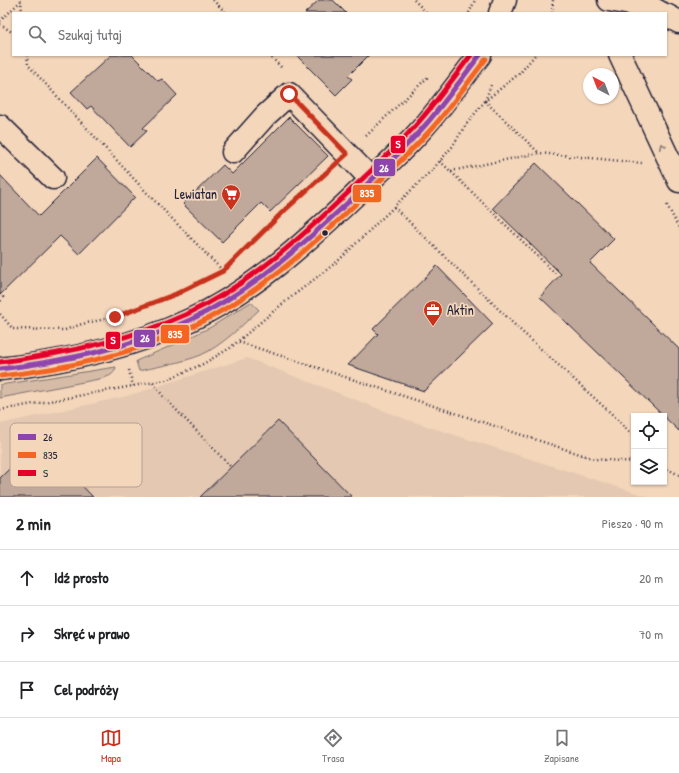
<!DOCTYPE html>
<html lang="pl">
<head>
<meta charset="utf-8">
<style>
	body { margin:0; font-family:"Patrick Hand",sans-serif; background:#f2f2f2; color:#202124 }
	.controls { position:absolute; right:12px; bottom:12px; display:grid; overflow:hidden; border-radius:0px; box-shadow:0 1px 3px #0004 }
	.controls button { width:36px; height:36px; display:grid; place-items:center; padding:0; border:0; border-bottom:1px solid #e0e0e0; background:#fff; color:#202124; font:20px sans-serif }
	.compass { position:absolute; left:583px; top:68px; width:36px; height:36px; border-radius:50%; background:#fff; box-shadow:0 1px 3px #0004; rotate:318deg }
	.stop { position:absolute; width:12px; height:12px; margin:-9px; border:3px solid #c8321e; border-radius:50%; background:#fff }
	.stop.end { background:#c8321e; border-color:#fff; box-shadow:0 1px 4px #0008 }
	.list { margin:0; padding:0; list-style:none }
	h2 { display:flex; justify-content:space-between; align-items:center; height:52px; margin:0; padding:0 16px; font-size:17px }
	h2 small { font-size:13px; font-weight:400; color:#757577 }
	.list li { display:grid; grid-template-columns:26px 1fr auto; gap:12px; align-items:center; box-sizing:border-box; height:56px; padding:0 16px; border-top:1px solid #e0e0e0 }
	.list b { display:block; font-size:15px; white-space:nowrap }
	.list em { font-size:13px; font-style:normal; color:#757577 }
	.icon { flex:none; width:22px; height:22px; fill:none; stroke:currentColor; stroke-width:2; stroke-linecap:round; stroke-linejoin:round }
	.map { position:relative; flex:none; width:679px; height:497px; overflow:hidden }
	.search { position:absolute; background:#fff; box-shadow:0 1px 3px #0004; left:12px; right:12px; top:12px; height:44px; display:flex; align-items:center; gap:10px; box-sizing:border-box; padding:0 14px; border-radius:0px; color:#757577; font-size:15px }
	.sheet { height:220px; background:#fff }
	nav { display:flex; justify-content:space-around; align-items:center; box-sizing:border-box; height:56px; border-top:1px solid #e0e0e0; background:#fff; font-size:11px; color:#757577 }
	nav a { display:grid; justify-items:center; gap:2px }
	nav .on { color:#c8321e }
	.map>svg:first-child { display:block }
	.built { fill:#e4c8b1 }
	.green { fill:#d6bca7; stroke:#7c6f71 }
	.building { fill:#c0a99b; stroke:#22223b }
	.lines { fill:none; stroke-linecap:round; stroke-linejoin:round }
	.minor-casing { stroke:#22223b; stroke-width:25 }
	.path { stroke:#22223b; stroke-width:2.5; stroke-dasharray:1 3; stroke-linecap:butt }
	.minor { stroke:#f4d6ba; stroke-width:22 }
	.bus-1-casing { stroke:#f4d6ba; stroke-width:8 }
	.bus-2-casing { stroke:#f4d6ba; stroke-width:8 }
	.bus-3-casing { stroke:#f4d6ba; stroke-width:8 }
	.bus-1 { stroke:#8e44ad; stroke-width:5 }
	.bus-2 { stroke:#f26522; stroke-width:5 }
	.bus-3 { stroke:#e4002b; stroke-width:5 }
	.oneway { stroke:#8b7c7a }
	.route { stroke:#c8321e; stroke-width:5 }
	.bus-dot { fill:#22223b; stroke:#f4d6ba; stroke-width:1.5 }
	.labels { text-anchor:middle; stroke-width:3.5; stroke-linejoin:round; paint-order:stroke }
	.poi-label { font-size:14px; fill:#22223b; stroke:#f4d6ba; text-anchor:end }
	.key { fill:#f4d6ba; stroke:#b5a094; stroke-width:1 }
	.key-label { font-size:11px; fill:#22223b }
	.line-badge { stroke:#f4d6ba; stroke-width:1.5 }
	.badge-label { font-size:11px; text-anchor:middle; font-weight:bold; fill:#fff }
</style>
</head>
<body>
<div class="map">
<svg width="679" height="497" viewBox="0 0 679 497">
	<rect width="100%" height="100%" fill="#f4d6ba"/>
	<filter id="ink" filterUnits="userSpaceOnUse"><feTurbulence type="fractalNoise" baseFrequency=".025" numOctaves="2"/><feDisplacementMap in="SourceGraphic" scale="8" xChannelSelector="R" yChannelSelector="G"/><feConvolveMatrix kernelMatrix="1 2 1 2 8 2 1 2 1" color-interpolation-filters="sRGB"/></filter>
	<g filter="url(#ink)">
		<path class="built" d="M247,358l161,62 241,77h-649v-73l127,-28z"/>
		<g class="green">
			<path d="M251,302l8,8c-18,16 -36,35 -58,45 -20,8 -42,11 -62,16l-3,-10 46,-20 29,-14z"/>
			<path d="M116,367c-2,9 -9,10 -17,12l-99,19v-13z"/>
		</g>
		<g class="building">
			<path d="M319,0h14l13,13h-41z"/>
			<path d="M111,55h21l26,26 4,-2 15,16 -34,33 4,3 -17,16 -39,-41 -4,3 -16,-17z"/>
			<path d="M296,55h73l-21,21 4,3 -16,16z"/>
			<path d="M289,117l39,39 -58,56 -9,-9 -39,39 -39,-38 40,-39 9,9z"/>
			<path d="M97,158l38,39 -56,57 -19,-18 -60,59v-120l39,41z"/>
			<path d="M536,163l78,76 -24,24 89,86v82l-139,-134 21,-23 -68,-66z"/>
			<path d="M437,266l56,58 -69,67 -76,-26 30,-31 -5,-5z"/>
			<path d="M278,421l74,76h-152l31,-30z"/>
			<path d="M38,441l55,56h-93v-19z"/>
		</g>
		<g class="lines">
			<g class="minor-casing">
				<g id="minor">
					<path d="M609,0l43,8 9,5"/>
					<path d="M500,13l5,-13"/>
					<path d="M666,15l13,7"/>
					<path d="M620,55l59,126"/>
					<path d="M0,126l53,52"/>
					<path d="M233,152l32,-36 24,-22 82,85"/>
					<path d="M0,369c62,-7 133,-22 190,-49 68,-31 127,-88 181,-140 16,-16 34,-32 49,-49 22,-24 40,-51 60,-76"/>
				</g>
			</g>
			<g class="path">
				<path d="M213,0l13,13"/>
				<path d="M414,0l13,13"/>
				<path d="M469,13l6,-13"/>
				<path d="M552,13l1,-13"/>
				<path d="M0,21l21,-20 1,12"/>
				<path d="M0,24l13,9"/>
				<path d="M27,55l1,10 119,128 76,78"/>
				<path d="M269,55l14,14"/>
				<path d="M485,101l54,52"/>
				<path d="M485,101l6,-16"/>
				<path d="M366,136l63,-60"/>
				<path d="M440,161l115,112"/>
				<path d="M451,171l88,-18 103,10"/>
				<path d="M667,205l12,23"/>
				<path d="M394,207l124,121 97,89 19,20"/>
				<path d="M227,268l58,-59 43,-39"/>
				<path d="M0,294l3,3 -3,5"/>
				<path d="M0,314l13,15 52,1 17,-6 33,-7 61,-22 34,-18"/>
				<path d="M239,342l356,117 39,3"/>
				<path d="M129,370l4,16"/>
				<path d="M153,383l10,13 68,71"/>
				<path d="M0,410l166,-30 37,-16 27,-16 51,-43 57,-44 95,-92 19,-22 13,-21 20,-25 35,-28 15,-18"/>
				<path d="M664,467l15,8"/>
			</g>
			<use href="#minor" class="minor"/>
			<g class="bus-1-casing">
				<path id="bus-1" d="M0,369c65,-8 130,-21 190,-49 64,-30 117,-79 168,-127 24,-23 48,-46 70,-71 18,-22 35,-45 52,-67"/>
			</g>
			<g class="bus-2-casing">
				<path id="bus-2" d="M1,376c66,-8 132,-21 192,-50 65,-31 119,-80 170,-129 24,-23 49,-46 71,-71 18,-21 34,-44 52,-67"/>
			</g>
			<g class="bus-3-casing">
				<path id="bus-3" d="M0,362c64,-8 128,-21 187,-48 64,-30 117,-79 168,-128 23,-22 47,-44 68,-69 17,-20 32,-41 48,-62"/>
			</g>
			<use href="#bus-1" class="bus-1"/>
			<use href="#bus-2" class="bus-2"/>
			<use href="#bus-3" class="bus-3"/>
		</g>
		<defs><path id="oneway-chevron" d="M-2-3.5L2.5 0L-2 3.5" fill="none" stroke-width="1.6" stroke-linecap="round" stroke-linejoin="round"/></defs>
		<use class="oneway" href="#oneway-chevron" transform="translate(662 146) rotate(-115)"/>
	</g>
	<g class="lines" filter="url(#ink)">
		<path class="route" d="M115,317l61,-23 47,-23 62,-61 62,-56 -58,-60"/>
	</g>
	<defs>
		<g id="supermarket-pin" transform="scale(1)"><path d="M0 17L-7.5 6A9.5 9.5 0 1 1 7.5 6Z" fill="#c8321e" stroke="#f4d6ba"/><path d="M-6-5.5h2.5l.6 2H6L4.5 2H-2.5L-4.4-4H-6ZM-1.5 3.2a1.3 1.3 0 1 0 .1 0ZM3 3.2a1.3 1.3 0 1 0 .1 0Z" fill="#fff"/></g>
		<g id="office-pin" transform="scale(1)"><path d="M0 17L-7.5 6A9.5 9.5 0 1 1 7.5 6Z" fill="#c8321e" stroke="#f4d6ba"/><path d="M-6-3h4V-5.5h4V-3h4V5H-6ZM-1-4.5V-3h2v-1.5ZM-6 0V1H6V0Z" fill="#fff"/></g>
	</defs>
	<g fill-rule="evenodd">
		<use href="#supermarket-pin" x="231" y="194"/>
		<use href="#office-pin" x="433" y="310"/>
	</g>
	<circle class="bus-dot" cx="325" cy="233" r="3.5"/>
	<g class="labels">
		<g class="poi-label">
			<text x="217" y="199">Lewiatan</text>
			<text x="447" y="315" text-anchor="start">Aktin</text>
		</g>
	</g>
	<rect x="10" y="423" width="132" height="64" rx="6" class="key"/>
	<rect x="18" y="434" width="18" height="6" fill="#8e44ad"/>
	<rect x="18" y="452" width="18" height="6" fill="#f26522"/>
	<rect x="18" y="470" width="18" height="6" fill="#e4002b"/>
	<g class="key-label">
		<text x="43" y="441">26</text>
		<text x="43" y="459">835</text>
		<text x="43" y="477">S</text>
	</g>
	<g class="line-badge">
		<rect x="390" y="135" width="16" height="19" rx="4" fill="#e4002b"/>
		<rect x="373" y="158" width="23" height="19" rx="4" fill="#8e44ad"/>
		<rect x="352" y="184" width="30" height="19" rx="4" fill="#f26522"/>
		<rect x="160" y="324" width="30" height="20" rx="4" fill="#f26522"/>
		<rect x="133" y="329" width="23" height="19" rx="4" fill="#8e44ad"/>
		<rect x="105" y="331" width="16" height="19" rx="4" fill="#e4002b"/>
	</g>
	<g class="badge-label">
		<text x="398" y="148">S</text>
		<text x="384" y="172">26</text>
		<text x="367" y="197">835</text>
		<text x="175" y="338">835</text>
		<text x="145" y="342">26</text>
		<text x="113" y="344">S</text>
	</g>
</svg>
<div class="controls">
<button><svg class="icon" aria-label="locate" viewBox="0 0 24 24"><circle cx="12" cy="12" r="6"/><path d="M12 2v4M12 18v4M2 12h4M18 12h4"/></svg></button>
<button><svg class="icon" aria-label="layers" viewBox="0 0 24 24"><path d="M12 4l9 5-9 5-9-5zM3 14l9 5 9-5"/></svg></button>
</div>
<svg class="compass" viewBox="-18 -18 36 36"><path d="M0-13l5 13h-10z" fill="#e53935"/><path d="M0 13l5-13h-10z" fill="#757577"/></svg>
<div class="stop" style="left:289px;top:94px"></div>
<div class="stop end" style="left:115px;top:317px"></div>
<div class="search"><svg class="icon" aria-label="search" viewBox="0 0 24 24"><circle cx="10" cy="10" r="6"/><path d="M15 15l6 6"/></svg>Szukaj tutaj</div>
</div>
<section class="sheet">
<h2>2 min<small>Pieszo · 90 m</small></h2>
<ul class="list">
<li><svg class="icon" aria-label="ahead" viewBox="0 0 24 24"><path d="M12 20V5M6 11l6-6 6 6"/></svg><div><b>Idź prosto</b></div><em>20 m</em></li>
<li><svg class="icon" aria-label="right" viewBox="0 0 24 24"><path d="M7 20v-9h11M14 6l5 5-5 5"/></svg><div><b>Skręć w prawo</b></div><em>70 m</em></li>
<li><svg class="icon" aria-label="arrive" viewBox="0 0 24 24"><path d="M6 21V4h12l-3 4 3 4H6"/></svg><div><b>Cel podróży</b></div></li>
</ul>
</section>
<nav>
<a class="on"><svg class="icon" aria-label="map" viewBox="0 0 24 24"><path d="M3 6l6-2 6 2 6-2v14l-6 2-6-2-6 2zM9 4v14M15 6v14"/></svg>Mapa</a>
<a><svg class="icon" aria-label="directions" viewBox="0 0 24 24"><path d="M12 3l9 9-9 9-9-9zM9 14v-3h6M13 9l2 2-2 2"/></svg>Trasa</a>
<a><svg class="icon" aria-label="saved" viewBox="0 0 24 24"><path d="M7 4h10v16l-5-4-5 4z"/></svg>Zapisane</a>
</nav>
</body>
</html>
